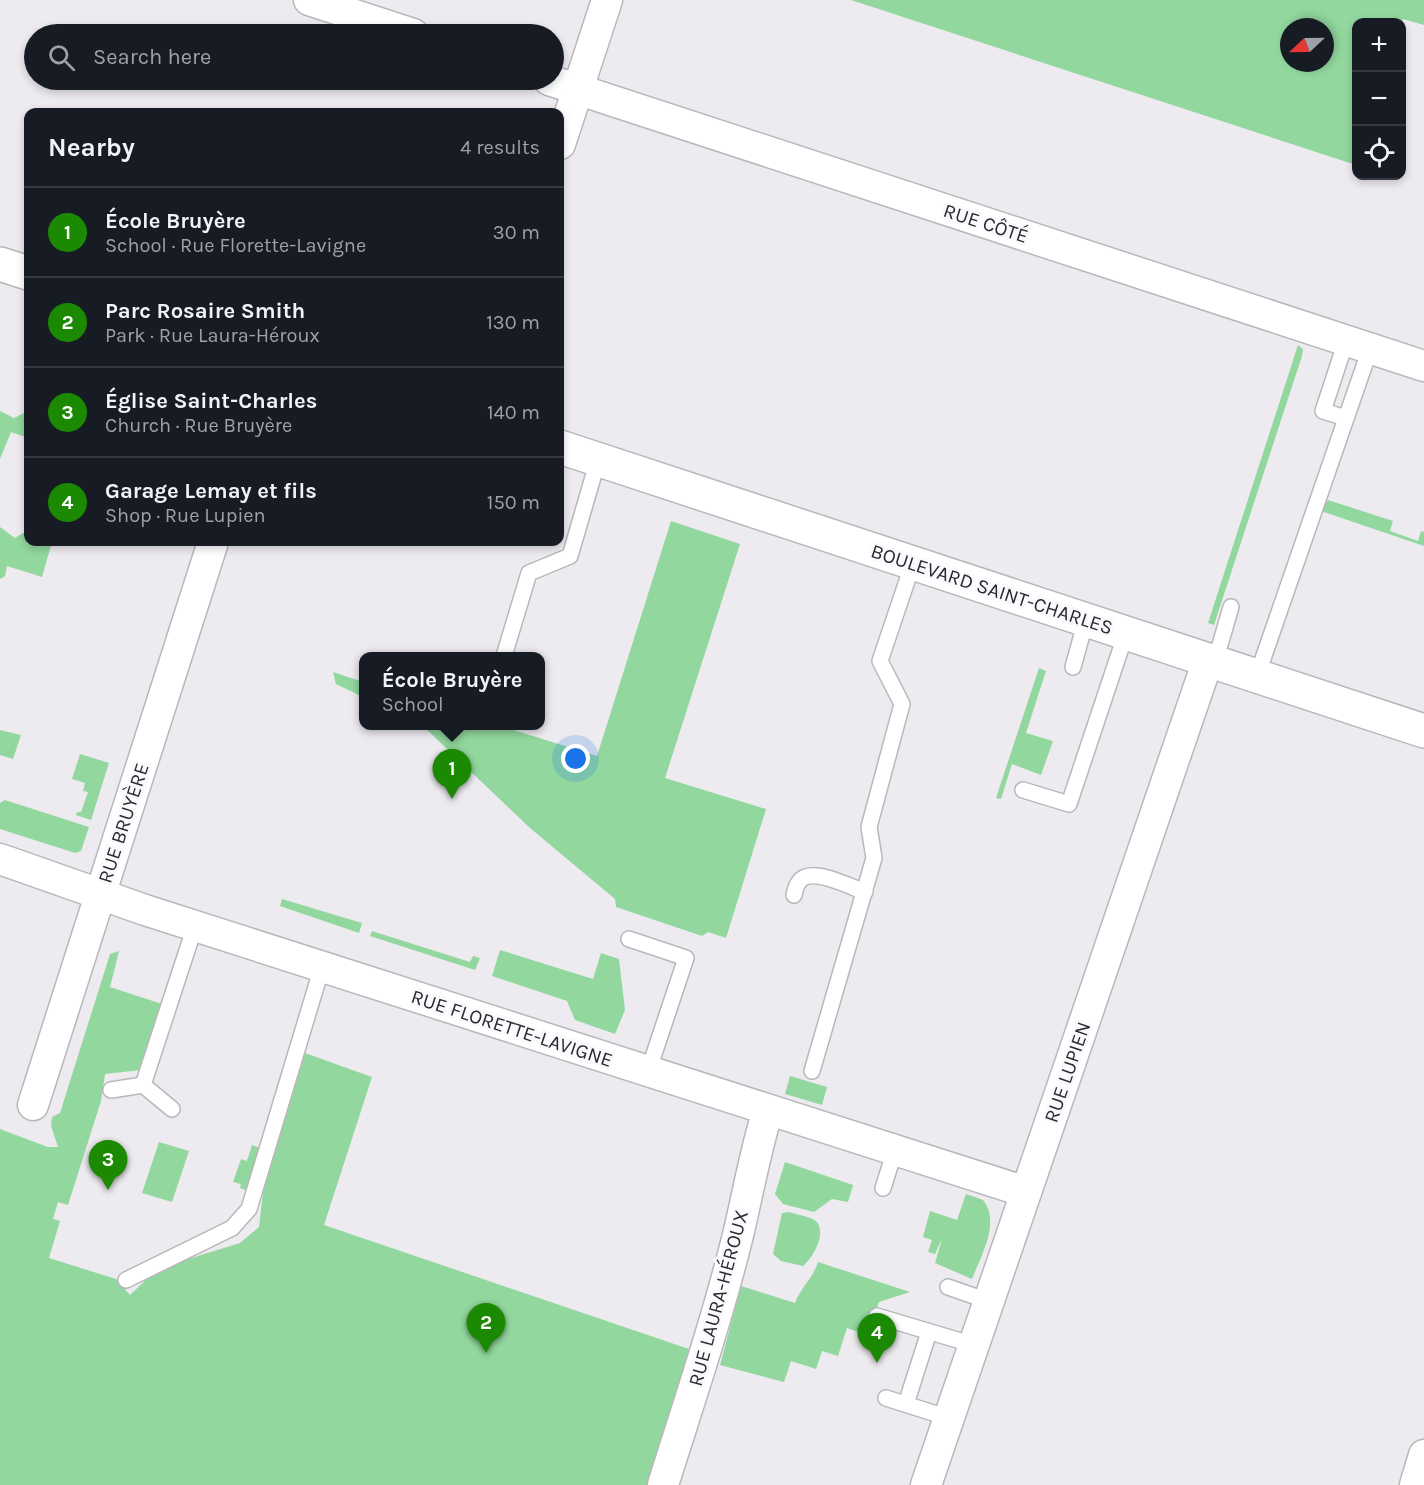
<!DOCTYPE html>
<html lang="en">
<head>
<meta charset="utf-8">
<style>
	body { margin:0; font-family:Karla,sans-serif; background:#20242c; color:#f1f3f6 }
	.controls { position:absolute; right:18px; top:18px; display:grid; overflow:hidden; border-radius:12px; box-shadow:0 3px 9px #0003 }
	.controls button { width:54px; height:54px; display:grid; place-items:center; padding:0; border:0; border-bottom:2px solid #363941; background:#171b24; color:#f1f3f6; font:30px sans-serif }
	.compass { position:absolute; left:1280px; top:18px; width:54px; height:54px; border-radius:50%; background:#171b24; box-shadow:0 3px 9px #0003; rotate:248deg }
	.you { position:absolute; left:576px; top:759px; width:21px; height:21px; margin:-15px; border:4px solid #fff; border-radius:50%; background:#1a73e8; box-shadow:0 0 0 9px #1a73e833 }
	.badge { display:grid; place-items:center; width:39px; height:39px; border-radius:50%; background:#1c8903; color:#fff; font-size:20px; font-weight:700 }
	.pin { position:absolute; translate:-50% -50px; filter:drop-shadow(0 2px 3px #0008) }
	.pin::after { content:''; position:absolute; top:32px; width:21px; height:18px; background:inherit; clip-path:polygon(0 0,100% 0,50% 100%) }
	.popup { position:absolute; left:359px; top:652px; width:186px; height:78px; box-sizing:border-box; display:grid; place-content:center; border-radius:12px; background:#171b24; filter:drop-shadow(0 2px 4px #0005); font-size:20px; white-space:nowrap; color:#9ea1a6 }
	.popup b { font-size:22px; color:#f1f3f6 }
	.popup::after { content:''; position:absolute; left:50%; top:100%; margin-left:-12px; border:12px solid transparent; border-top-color:#171b24 }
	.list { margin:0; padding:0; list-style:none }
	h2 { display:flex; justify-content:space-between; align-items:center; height:78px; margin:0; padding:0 24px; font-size:26px }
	h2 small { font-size:20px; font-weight:400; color:#9ea1a6 }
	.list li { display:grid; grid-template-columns:39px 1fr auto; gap:18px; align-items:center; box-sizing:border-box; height:90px; padding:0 24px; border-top:2px solid #363941 }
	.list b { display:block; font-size:22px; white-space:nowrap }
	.list p { margin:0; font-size:20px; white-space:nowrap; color:#9ea1a6 }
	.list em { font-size:20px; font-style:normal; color:#9ea1a6 }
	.icon { flex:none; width:33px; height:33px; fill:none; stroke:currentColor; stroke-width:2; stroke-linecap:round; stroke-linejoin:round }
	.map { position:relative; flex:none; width:1424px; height:1485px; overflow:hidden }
	.search { position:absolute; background:#171b24; box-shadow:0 3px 9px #0003; left:24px; top:24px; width:540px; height:66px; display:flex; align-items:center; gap:15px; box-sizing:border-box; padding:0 21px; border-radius:33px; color:#9ea1a6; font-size:22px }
	.panel { position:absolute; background:#171b24; box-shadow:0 3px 9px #0003; left:24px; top:108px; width:540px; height:438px; border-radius:12px }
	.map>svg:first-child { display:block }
	.green { fill:#92d79e; fill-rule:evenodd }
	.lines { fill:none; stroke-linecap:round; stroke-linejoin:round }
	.service-casing { stroke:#b9b7bb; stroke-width:18 }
	.minor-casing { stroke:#b9b7bb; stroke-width:33 }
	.tertiary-casing { stroke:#b9b7bb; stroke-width:36 }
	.service { stroke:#fff; stroke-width:15 }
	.minor { stroke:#fff; stroke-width:30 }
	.tertiary { stroke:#fff; stroke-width:33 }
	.labels { text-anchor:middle; stroke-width:6; stroke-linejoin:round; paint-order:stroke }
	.street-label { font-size:20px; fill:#2b2a2c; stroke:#fbf9fe }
</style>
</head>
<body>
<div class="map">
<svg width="1424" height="1485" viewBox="0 0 1424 1485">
	<rect width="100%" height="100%" fill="#eeebf0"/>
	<g class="green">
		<path d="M851,0h573v25l-21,-6 -1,4 -46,-1v143zM1289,27h36v36h-36z"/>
		<path d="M1298,345l5,4 -1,7 -88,269 -6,-2z"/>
		<path d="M0,411l14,7 14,-7v27l-17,-6 -11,27z"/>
		<path d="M1328,500l65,21 -3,10 28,10 3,-10 3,1v14l-103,-35z"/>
		<path d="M671,521l69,23 -75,234 101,31 -40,129 -18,-6 -6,4 -86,-29 -1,-8 -85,-71 -107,-102h78l96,30z"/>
		<path d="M0,527l15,11 13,-8v12h24l-10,35 -35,-11 -2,10 -5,3z"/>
		<path d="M1039,668l7,3 -20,62 27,8 -12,34 -29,-11 -11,35 -5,-1z"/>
		<path d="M333,672l30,10v15l-27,-13z"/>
		<path d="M0,730l21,5 -8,24 -13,-4z"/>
		<path d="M80,754l29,9 -18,57 -15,-5 1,-3h4l7,-20 -5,-1 2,-8 -13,-4z"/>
		<path d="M5,800l84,27 -8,24 -6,2 -75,-24v-26z"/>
		<path d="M282,899l80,24 -3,10 -79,-27z"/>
		<path d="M372,931l98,31 3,-6 7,2 -5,12 -105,-34z"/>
		<path d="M500,950l93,29 8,-26 18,6 6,51 -10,24 -40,-14 -8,-19 -75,-25z"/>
		<path d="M119,951l-9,36 52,17 -21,66 -36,4 -4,27 -33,104 -10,-3 -5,17 7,2 -11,37 67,21 14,16 21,-20 24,-12 65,-20 19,-16 4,-35 42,-139 67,24 -48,148 365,124 -41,136h-648v-356l48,18h10l-7,-21 1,-9 8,-4 50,-159z"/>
		<path d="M790,1076l37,11 -5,18 -37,-11z"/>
		<path d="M159,1142l30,9 -17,51 -30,-9z"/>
		<path d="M252,1145l10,4 -14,42 -8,-3 1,-4 -8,-2 8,-23 6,2z"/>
		<path d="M785,1162l68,23 -5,17 -16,-3 -18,13 -31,-8 -8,-10z"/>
		<path d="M966,1194l17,6c18,23 -2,55 -11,79l-37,-16 7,-24 -7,15 -7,-2 4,-12 -9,-3 7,-26 27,9z"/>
		<path d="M789,1212c7,2 17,4 24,7 17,10 0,39 -10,47l-22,-5 -8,-7 9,-41z"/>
		<path d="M818,1262l92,30 -31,10 -12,33 -20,-7 -9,28 -16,-5 -6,18 -25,-8 -7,21 -64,-17 21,-79 54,17c6,-16 18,-25 23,-41z"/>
	</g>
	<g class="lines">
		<g class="service-casing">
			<g id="service">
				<path d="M1346,418l-23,-7 23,-70"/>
				<path d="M504,656l25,-83 41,-17 28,-96"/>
				<path d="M1215,662l16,-55"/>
				<path d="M1073,667l13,-47"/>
				<path d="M1257,676l113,-327"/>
				<path d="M1023,790l46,14 57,-171"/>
				<path d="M794,895c1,-4 2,-10 5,-13 11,-17 51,5 66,10"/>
				<path d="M629,939l57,19 -38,114"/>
				<path d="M812,1071l62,-213 -5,-31 33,-123 -22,-43 33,-98"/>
				<path d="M143,1085l52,-159"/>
				<path d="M111,1090l32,-5 29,24"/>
				<path d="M883,1188l12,-38"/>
				<path d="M126,1280l106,-52 17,-19 73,-242"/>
				<path d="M948,1287l40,14"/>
				<path d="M877,1316l97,29"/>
				<path d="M886,1398l63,20"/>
				<path d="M906,1404l23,-72"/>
			</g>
		</g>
		<g class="minor-casing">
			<g id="minor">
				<path d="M309,0l104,34"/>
				<path d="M549,80l875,286"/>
				<path d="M560,144l47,-144"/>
				<path d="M0,859l145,51 881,282"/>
				<path d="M33,1105l180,-563"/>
				<path d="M663,1485c26,-83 54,-165 75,-250 10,-42 17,-83 30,-125"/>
				<path d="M926,1485l282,-825"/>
				<path d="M1415,1485l9,-30"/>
			</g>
		</g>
		<g class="tertiary-casing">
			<g id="tertiary">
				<path d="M0,264l28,9"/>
				<path d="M560,447l864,284"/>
			</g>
		</g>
		<use href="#service" class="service"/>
		<use href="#minor" class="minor"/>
		<use href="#tertiary" class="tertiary"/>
	</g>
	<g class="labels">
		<g class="street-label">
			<text transform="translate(986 223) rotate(18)" y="7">RUE CÔTÉ</text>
			<text transform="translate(992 589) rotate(18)" y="7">BOULEVARD SAINT-CHARLES</text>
			<text transform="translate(123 823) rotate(-72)" y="7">RUE BRUYÈRE</text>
			<text transform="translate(512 1028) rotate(18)" y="7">RUE FLORETTE-LAVIGNE</text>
			<text transform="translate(1067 1072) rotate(-71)" y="7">RUE LUPIEN</text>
			<text transform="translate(718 1298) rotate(-75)" y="7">RUE LAURA-HÉROUX</text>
		</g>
	</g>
</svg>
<div class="controls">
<button>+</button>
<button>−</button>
<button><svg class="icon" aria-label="locate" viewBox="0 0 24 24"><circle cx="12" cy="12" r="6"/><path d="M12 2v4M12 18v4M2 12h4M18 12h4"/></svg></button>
</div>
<svg class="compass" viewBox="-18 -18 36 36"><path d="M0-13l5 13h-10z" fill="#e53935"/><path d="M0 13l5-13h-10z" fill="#9ea1a6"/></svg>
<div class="you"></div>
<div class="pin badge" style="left:452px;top:799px">1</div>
<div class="popup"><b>École Bruyère</b>School</div>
<div class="pin badge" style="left:486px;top:1353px">2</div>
<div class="pin badge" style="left:108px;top:1190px">3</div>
<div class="pin badge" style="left:877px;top:1363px">4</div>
<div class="search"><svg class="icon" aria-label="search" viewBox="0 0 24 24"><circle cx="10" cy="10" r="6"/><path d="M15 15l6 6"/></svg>Search here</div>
<section class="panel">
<h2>Nearby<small>4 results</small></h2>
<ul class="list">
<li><span class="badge">1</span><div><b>École Bruyère</b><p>School · Rue Florette-Lavigne</p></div><em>30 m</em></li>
<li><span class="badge">2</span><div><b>Parc Rosaire Smith</b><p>Park · Rue Laura-Héroux</p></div><em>130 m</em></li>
<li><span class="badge">3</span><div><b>Église Saint-Charles</b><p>Church · Rue Bruyère</p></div><em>140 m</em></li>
<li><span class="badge">4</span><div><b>Garage Lemay et fils</b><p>Shop · Rue Lupien</p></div><em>150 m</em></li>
</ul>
</section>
</div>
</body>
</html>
